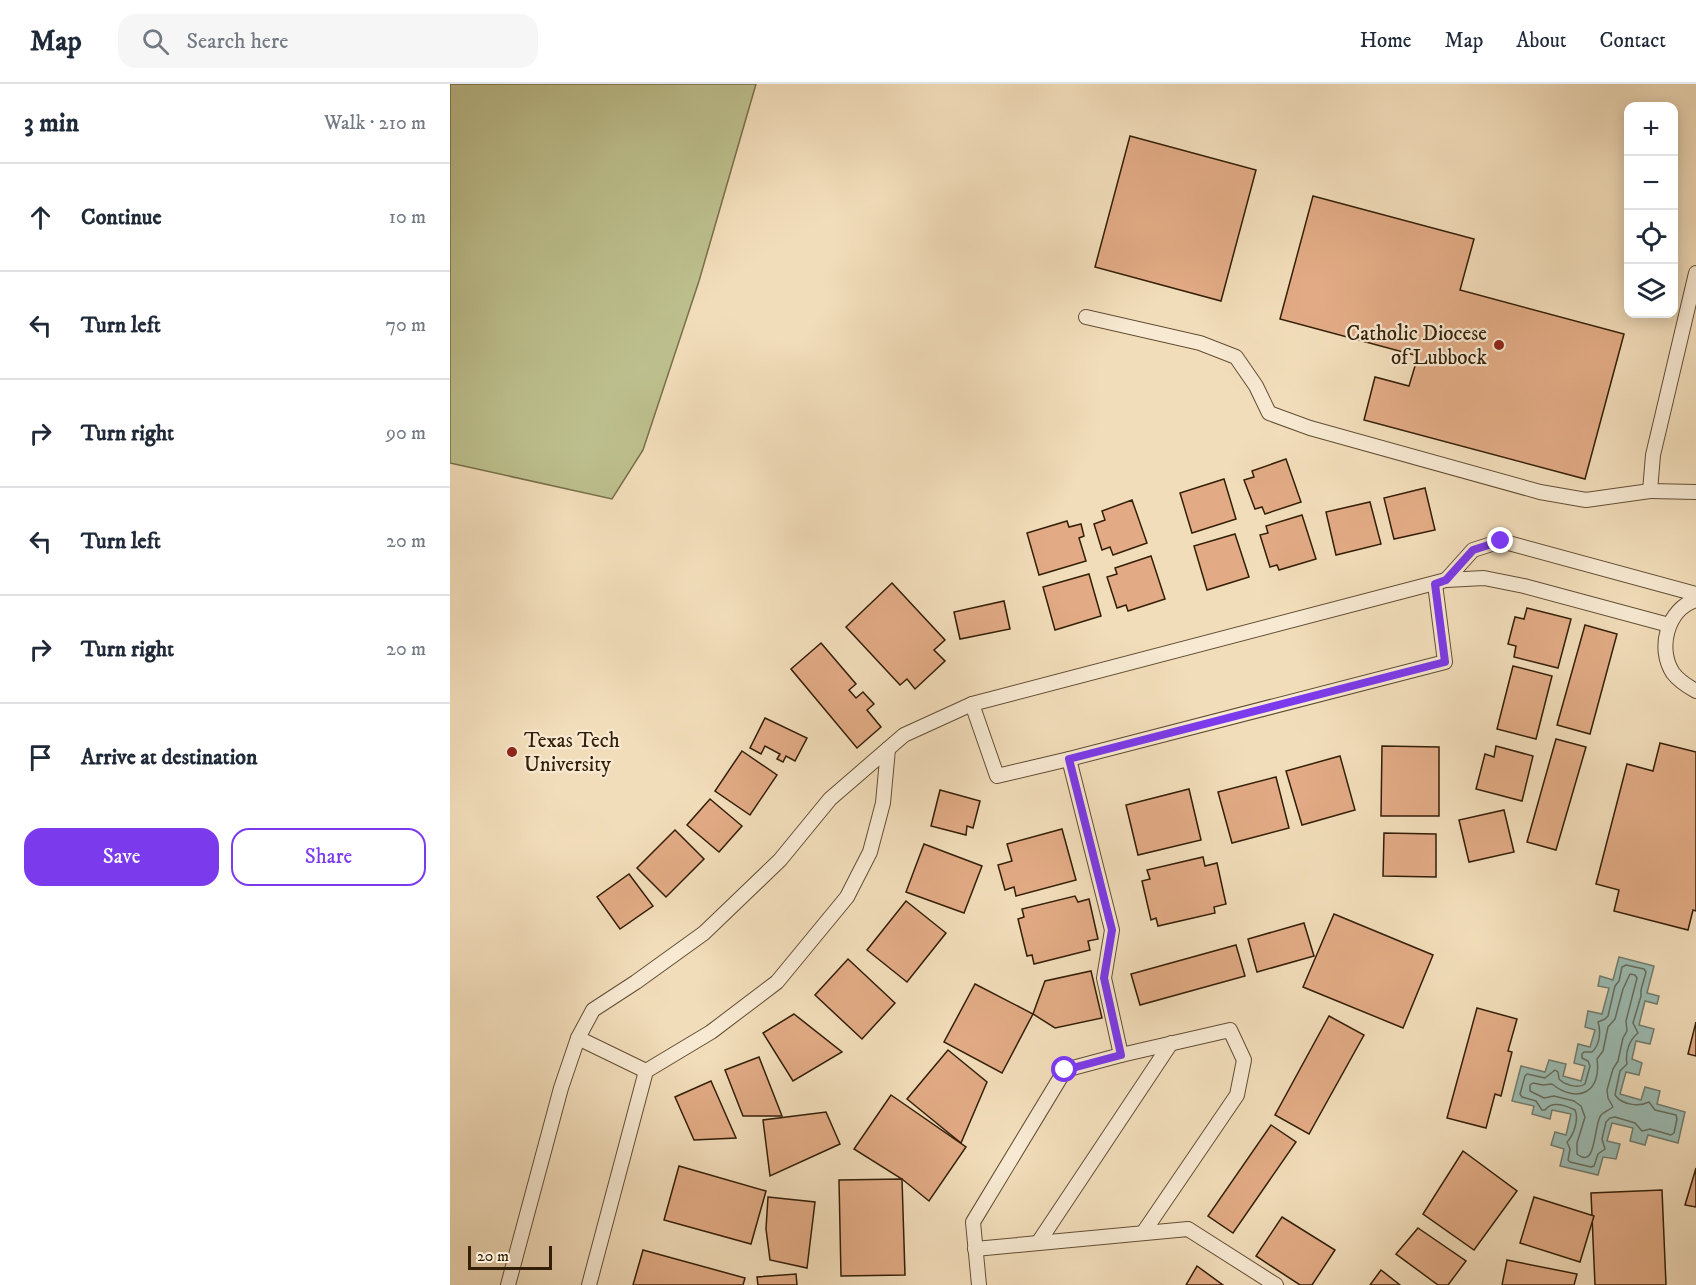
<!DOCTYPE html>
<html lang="en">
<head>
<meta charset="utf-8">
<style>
	body { margin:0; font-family:"IM FELL DW Pica",serif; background:#f6f6f7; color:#1f2937 }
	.controls { position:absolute; right:18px; top:18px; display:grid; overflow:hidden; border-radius:12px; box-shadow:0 3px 15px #0003 }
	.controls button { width:54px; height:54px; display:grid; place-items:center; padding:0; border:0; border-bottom:2px solid #e0e1e3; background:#fff; color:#1f2937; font:30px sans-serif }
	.scale { position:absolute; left:18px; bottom:15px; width:84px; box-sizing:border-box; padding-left:6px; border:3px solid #331e07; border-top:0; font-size:16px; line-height:21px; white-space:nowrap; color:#331e07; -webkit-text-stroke:4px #f7e9d2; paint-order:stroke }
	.stop { position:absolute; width:18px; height:18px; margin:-14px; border:4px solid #7c3aed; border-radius:50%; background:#fff }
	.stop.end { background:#7c3aed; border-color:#fff; box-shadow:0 2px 6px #0008 }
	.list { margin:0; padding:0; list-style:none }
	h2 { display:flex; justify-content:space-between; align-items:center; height:78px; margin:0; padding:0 24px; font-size:26px }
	h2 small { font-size:20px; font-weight:400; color:#747a83 }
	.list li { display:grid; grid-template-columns:39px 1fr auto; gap:18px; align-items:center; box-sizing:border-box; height:108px; padding:0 24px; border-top:2px solid #e0e1e3 }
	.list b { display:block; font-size:22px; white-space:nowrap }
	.list em { font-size:20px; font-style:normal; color:#747a83 }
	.actions { display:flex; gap:12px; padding:18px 24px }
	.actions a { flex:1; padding:14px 0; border:2px solid #7c3aed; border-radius:18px; text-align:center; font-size:21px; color:#7c3aed }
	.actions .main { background:#7c3aed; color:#fff }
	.icon { flex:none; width:33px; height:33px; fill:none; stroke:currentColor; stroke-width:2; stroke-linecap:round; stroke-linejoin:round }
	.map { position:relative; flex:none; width:1246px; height:1201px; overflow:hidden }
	header { display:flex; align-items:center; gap:36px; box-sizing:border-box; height:84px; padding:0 30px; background:#fff; border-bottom:2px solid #e0e1e3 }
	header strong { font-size:28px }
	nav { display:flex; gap:33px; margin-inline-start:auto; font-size:21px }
	.search { width:420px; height:54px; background:#f6f6f7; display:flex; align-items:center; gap:15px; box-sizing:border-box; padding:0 21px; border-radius:18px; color:#747a83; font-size:22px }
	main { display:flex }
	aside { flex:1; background:#fff }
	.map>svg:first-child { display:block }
	.green { fill:#bdc08e; stroke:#786f4a; stroke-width:1.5 }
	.water { fill:#9bbbb2; stroke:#717c6e; stroke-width:1.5 }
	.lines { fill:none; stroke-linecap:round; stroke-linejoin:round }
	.shore { stroke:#676c5c; stroke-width:1.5 }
	.building { fill:#e2ab85; stroke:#331e07; stroke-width:1.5 }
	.service-casing { stroke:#634e34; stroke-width:16 }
	.service { stroke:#f7e9d2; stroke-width:14 }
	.route { stroke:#7c3aed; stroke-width:8 }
	.poi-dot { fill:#8f2418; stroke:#f7e9d2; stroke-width:2 }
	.labels { text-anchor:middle; stroke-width:4.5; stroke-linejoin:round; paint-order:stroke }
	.poi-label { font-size:21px; fill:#331e07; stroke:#f7e9d2; text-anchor:end }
</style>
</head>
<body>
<header>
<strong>Map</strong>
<div class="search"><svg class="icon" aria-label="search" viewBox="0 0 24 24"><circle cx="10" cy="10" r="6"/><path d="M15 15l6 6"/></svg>Search here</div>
<nav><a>Home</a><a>Map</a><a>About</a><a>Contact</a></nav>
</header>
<main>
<aside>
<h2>3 min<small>Walk · 210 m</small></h2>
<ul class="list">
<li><svg class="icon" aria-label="ahead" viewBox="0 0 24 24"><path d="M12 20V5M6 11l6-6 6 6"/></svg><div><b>Continue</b></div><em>10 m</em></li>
<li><svg class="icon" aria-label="left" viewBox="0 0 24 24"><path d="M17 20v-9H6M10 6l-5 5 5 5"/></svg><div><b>Turn left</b></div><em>70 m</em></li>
<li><svg class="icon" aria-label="right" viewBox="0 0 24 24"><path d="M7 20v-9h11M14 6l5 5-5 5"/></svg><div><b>Turn right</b></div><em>90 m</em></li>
<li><svg class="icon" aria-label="left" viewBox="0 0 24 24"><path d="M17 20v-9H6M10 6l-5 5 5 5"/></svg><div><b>Turn left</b></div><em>20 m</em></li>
<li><svg class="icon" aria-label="right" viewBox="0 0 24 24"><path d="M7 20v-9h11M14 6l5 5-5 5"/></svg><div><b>Turn right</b></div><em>20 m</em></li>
<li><svg class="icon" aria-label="arrive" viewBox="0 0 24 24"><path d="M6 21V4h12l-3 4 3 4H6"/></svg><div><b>Arrive at destination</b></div></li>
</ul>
<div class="actions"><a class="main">Save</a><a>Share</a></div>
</aside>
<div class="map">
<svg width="1246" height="1201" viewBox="0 0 1246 1201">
	<rect width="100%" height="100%" fill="#f2ddba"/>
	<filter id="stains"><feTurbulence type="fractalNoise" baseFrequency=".00333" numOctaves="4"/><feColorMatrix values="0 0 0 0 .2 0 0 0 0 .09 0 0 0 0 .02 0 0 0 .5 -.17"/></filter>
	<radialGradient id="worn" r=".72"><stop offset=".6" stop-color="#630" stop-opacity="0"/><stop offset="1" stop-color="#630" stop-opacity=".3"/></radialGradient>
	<path class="green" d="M0,0h306l-57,197 -56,169 -31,49 -162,-36z"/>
	<path class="water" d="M1169,873l35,9 -7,27 12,3 -2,8 -12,-3 -6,24 15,4 -4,15 -14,-3 -4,18 10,4 -3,12 -13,-3 -6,22 21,6 4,-13 15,4 -3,13 28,8 -7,31 -30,-8 -3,10 -15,-4 3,-13 -21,-5 -5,18 13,3 -4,15 -13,-2 -5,18 -38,-9 4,-17 -13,-4 4,-13 11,3 5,-21 -19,-4 -2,9 -18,-5 2,-8 -22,-5 9,-35 24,6 4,-12 17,4 -3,12 18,5 4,-15 -11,-3 4,-19 12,3 5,-17 -10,-3 3,-16 14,3 7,-26 -11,-2 2,-10 13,4z"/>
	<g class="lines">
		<g class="shore">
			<path d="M1176,881l18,4 2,3 -5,18v6l-8,27 5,10c-9,7 -13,20 -11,31l-7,7 -5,24c7,10 24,12 34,7l6,8 21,5 1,4 -3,14 -3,2 -21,-6 -8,2 -7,-8 -20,-6 -5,1 -4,4 -4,17 3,10 -7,5 -4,12 -3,1 -21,-5 -2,-2 2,-11 -3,-7c7,-7 12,-23 8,-32 -10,-5 -23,-10 -30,0h-3l-6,-9 -14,-4 -2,-3 5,-18 2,-2 18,4 10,-8 3,2 1,7c6,6 19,10 26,5l5,-18 -2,-5 -6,-3v-4l2,-2h8c8,-7 9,-21 6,-30l7,-3 3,-3 7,-30 4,-5 3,-14z"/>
			<path d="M1180,890l5,1 2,3 -11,43 1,10 -4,7 -5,23 -5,8 -6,21 1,8 5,9c-4,3 -9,5 -12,8 -8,11 -4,55 -24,39v-11l8,-26 -4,-11 -7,-5 -20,-5 -10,2 -14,-7v-6l3,-2 10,2 9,-1c25,20 50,9 45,-25l6,-8 5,-24 7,-8 8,-30z"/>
		</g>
	</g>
	<g class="building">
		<path d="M680,52l126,34 -35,131 -126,-34z"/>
		<path d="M863,112l161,43 -14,51 164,44 -39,145 -221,-59 11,-43 34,9 9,-30 -138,-37z"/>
		<path d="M836,375l15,43 -36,12 -3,-7 -7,2 -11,-29 10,-3 -2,-6z"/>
		<path d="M774,395l12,40 -44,14 -12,-40z"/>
		<path d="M975,404l10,42 -41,9 -10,-41z"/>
		<path d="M682,416l15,43 -34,12 -3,-8 -8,3 -8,-26 11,-4 -3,-9z"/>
		<path d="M920,418l11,42 -45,11 -10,-43z"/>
		<path d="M852,431l14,44 -37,11 -2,-5 -7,2 -10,-32 8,-2 -2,-7z"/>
		<path d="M617,437l2,6 12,-3 3,12 -5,2 7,23 -47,14 -12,-42z"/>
		<path d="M785,450l14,43 -42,13 -13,-44z"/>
		<path d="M701,472l14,43 -37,12 -2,-6 -9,3 -10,-31 10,-3 -2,-6z"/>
		<path d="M639,490l12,42 -46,14 -12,-43z"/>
		<path d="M442,499l53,57 -11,10 11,11 -30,28 -8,-10 -7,6 -54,-58z"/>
		<path d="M554,517l6,28 -50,10 -6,-27z"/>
		<path d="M1077,524l44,11 -13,49 -44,-11 2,-11 -8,-2 7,-27 9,2z"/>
		<path d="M1135,541l32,9 -27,100 -33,-9z"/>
		<path d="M371,559l35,41 -7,6 7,8 7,-6 11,12 -7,6 14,17 -24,21 -66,-79z"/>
		<path d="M1063,582l39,10 -16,63 -39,-10z"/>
		<path d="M315,634l42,20 -12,23 -9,-5 -3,6 -6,-3 3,-5 -15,-8 -4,8 -11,-6z"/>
		<path d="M1106,655l30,8 -30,103 -29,-8z"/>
		<path d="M1210,659l36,9v159l-3,-1 -5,20 -74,-19 5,-21 -23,-6 31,-120 26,7z"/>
		<path d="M932,662l57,1v69h-58z"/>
		<path d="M1046,662l37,10 -11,45 -46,-12 9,-35 9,3z"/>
		<path d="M292,667l35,24 -27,40 -35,-24z"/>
		<path d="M890,672l15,54 -53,15 -16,-54z"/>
		<path d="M826,693l13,51 -57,15 -14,-51z"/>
		<path d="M739,705l12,51 -63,15 -12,-50z"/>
		<path d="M490,706l40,11 -7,27 -6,-2 -1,9 -35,-9z"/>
		<path d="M260,715l32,27 -23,26 -32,-27z"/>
		<path d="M1054,726l10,42 -45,10 -10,-42z"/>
		<path d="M612,745l14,51 -60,16 -2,-9 -9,3 -7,-25 14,-4 -5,-17z"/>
		<path d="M225,746l29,29 -38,38 -29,-29z"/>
		<path d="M934,749l52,1v43l-53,-1z"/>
		<path d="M474,760l58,22 -18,47 -58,-21z"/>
		<path d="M753,773l2,9 12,-3 9,41 -12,3 1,6 -57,13 -2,-8 -5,2 -9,-39 8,-2 -3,-9z"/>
		<path d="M179,790l24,32 -33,23 -23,-32z"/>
		<path d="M625,812l3,6 11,-3 9,40 -10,2 2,9 -56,14 -2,-9 -5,1 -9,-37 6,-2 -2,-8z"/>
		<path d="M456,817l40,32 -39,49 -40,-32z"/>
		<path d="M884,830l99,41 -30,73 -100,-41z"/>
		<path d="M854,839l10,33 -57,16 -9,-33z"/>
		<path d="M786,861l9,31 -105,29 -9,-31z"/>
		<path d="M398,875l47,44 -33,36 -47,-44z"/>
		<path d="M641,887l11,47 -47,10 -22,-14 12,-33z"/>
		<path d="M525,900l58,30 -31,59 -58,-31z"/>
		<path d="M1027,924l40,11 -9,32 4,1 -11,44 -6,-2 -9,34 -39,-10z"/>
		<path d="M344,930l48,38 -49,29 -30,-48z"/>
		<path d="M879,932l35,19 -55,99 -34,-19z"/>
		<path d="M1246,938v34l-8,-2z"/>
		<path d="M498,966l39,32 -26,61 -54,-44z"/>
		<path d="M309,973l23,59h-39l-18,-46z"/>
		<path d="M261,997l25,57 -42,2 -19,-43z"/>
		<path d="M441,1011l75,52 -37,54 -27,-22 -48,-30z"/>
		<path d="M376,1028l14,32 -70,32 -7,-56z"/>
		<path d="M821,1041l25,17 -63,91 -25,-17z"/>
		<path d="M1013,1067l54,40 -43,59 -51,-36z"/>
		<path d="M229,1082l87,25 -15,53 -87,-24z"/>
		<path d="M1246,1084v39l-11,-2z"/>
		<path d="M452,1095l3,96 -64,1 -2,-96z"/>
		<path d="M1212,1106l4,95h-71l-4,-92z"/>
		<path d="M318,1113l47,5 -8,66 -37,-8 -4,-31z"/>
		<path d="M1084,1113l60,19 -14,46 -60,-19z"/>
		<path d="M832,1133l53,33 -23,35h-12l-44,-29z"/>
		<path d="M968,1144l48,33 -18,24h-10l-42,-31z"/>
		<path d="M193,1166l102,28 -2,7h-110z"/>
		<path d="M1057,1176l70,14 -3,11h-72z"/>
		<path d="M747,1182l26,19h-37z"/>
		<path d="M931,1186l19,15h-30z"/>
		<path d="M346,1190l1,11h-39l-1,-8z"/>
	</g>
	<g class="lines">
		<g class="service-casing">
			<g id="service">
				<path d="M1246,189l-43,182 -3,36 46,1"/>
				<path d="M636,233l114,26 36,14 20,29 13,27 41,15 230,64 46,8 64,-9"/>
				<path d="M996,496l27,-30 28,-9 195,53"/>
				<path d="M1246,516c-29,9 -39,49 -23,73 6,8 14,13 23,18"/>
				<path d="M522,620l25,72 72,-17 376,-97 -10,-78"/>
				<path d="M128,954l68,33"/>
				<path d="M671,971l109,-25 14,30 -7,35 -94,138"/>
				<path d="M588,1159l133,-200"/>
				<path d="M525,1165l213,-20 88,56"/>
				<path d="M58,1201l53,-197 17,-50 15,-28 43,-28 68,-49 76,-73 50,-61 74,-64 68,-31 474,-124 38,-2 40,8 145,39"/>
				<path d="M139,1201l57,-214 65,-39 66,-50 70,-85 23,-45 13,-49 5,-54"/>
				<path d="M529,1201l-6,-63 92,-152 56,-15 -17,-77 8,-48 -43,-171"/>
			</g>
		</g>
		<use href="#service" class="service"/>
	</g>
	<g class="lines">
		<path class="route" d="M615,986l56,-15 -17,-77 8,-48 -43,-171 376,-97 -10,-78 11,-4 27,-30 28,-9"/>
	</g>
	<g class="poi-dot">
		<circle cx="1049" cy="261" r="6"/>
		<circle cx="62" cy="668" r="6"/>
	</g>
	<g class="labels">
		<g class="poi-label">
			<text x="1037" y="256">Catholic Diocese<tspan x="1037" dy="24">of Lubbock</tspan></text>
			<text x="74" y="663" text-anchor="start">Texas Tech<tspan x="74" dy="24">University</tspan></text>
		</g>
	</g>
	<rect width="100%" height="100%" filter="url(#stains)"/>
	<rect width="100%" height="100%" fill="url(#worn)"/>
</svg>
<div class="controls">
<button>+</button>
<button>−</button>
<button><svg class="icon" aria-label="locate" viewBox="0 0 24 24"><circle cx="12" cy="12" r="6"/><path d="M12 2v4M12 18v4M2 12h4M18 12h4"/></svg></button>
<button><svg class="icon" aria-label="layers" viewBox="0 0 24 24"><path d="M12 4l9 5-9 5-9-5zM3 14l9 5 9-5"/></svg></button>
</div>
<div class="scale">20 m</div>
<div class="stop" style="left:615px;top:986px"></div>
<div class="stop end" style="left:1051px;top:457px"></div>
</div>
</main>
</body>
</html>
